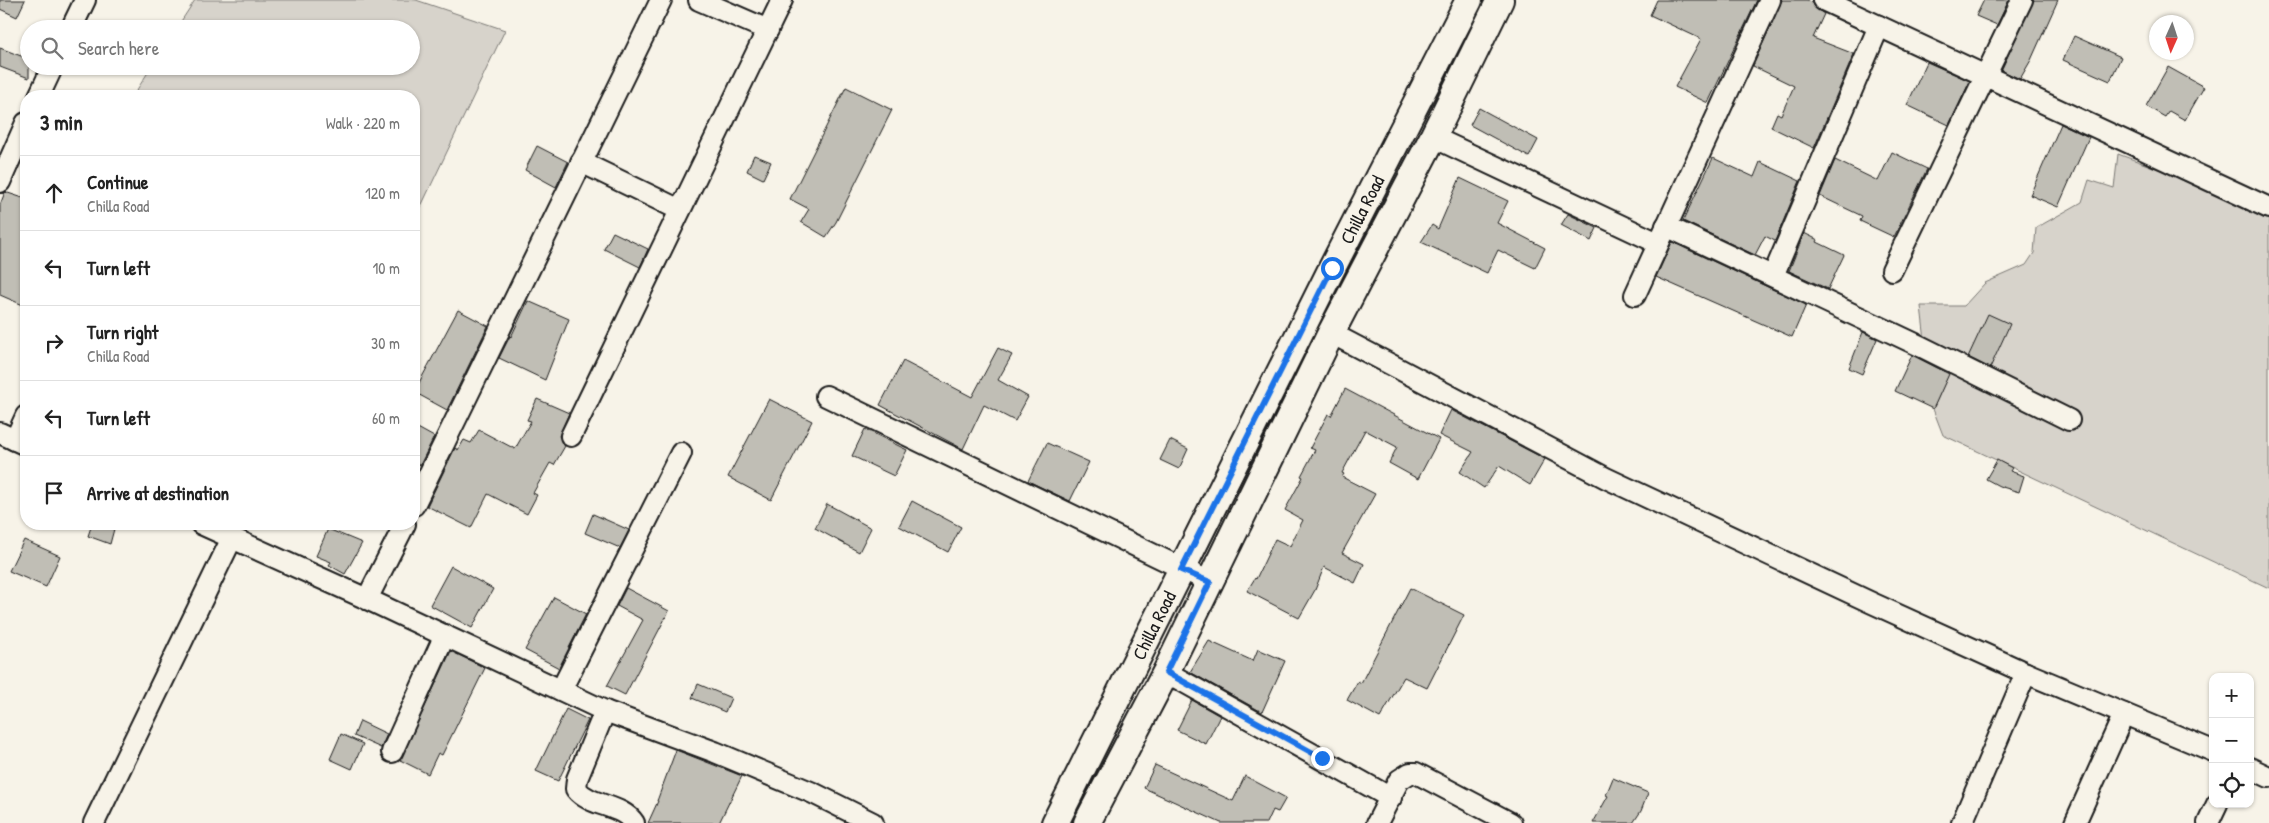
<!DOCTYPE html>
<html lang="en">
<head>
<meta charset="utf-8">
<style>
	body { margin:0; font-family:"Patrick Hand",sans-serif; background:#f2f2f2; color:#222 }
	.controls { position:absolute; right:15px; bottom:15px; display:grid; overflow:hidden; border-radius:10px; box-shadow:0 1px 4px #0004 }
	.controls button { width:45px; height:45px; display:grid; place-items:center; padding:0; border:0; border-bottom:1px solid #e0e0e0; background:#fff; color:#222; font:25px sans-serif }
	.compass { position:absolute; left:2149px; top:15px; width:45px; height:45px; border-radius:50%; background:#fff; box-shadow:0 1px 4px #0004; rotate:183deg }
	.stop { position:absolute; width:15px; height:15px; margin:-11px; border:4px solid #1a73e8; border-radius:50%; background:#fff }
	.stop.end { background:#1a73e8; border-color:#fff; box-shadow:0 1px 5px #0008 }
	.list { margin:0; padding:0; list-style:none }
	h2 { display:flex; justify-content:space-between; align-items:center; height:65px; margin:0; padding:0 20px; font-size:21px }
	h2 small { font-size:16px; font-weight:400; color:#767676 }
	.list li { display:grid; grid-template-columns:32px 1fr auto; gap:15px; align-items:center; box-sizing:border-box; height:75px; padding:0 20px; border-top:1px solid #e0e0e0 }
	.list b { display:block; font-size:19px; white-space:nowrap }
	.list p { margin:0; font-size:16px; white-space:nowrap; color:#767676 }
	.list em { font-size:16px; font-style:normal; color:#767676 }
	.icon { flex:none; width:28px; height:28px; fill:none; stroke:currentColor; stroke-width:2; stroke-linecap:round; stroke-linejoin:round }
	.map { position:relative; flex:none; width:2269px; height:823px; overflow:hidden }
	.search { position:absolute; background:#fff; box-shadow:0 1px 4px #0004; left:20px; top:20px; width:400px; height:55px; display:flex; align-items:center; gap:12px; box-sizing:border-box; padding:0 18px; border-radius:28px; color:#767676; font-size:19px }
	.panel { position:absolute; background:#fff; box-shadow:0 1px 4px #0004; left:20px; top:90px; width:400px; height:440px; border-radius:20px }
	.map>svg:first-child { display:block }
	.green { fill:#d7d3cb; stroke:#7a7874 }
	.building { fill:#c0beb5; stroke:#1c1c1c }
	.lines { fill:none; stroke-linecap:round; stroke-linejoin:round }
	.minor-casing { stroke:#1c1c1c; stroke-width:24 }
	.major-casing { stroke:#1c1c1c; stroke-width:30 }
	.minor { stroke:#f7f3e8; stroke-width:20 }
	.major { stroke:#f7f3e8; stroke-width:26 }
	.route { stroke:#1a73e8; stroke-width:6 }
	.labels { text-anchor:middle; stroke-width:4; stroke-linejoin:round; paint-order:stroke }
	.street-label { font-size:19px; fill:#1c1c1c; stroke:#f7f3e8 }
</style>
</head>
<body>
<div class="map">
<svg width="2269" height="823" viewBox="0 0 2269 823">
	<rect width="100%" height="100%" fill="#f7f3e8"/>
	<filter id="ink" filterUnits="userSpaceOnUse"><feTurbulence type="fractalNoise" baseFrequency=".02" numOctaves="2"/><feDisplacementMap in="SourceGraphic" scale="10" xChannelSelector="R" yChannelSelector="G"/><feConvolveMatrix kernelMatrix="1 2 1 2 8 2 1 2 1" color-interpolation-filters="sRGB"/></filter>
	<g filter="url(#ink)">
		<g class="green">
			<path d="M195,0h221l89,30 -91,191v-125h-281l19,-30h259v-37h-235z"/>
			<path d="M2118,154l151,56v378l-326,-153 -10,-26 18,-40 -24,-11 -6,-52h43l21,-23 41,-18 8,-12 2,-25 46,-26 7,-22 25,8z"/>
		</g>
		<g class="building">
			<path d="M0,0h25l-8,17 -17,-8z"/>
			<path d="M1657,0h100l-49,103 -33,-16 26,-48 -51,-24z"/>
			<path d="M1782,0h25l4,2 3,5 10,7 -11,24 41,16 -40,94 -43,-21 6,-14 4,2 13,-29 -41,-20z"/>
			<path d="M1984,0h25l-12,25 -21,-9z"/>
			<path d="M2034,0h24l-27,60 -11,19 -19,-9z"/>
			<path d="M2074,36l47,21 -11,24 -47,-21z"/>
			<path d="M0,48l29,11v19l-29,-11z"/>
			<path d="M1927,62l43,19 -21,44 -42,-20z"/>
			<path d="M2168,67l36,20 -19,33 -16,-9 -4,6 -19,-11z"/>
			<path d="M846,87l46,23 -56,112 -10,15 -25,-15 8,-13 -19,-10z"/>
			<path d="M1479,108l59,32 -9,17 -59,-32z"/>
			<path d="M2061,124l28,13 -31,70 -28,-12z"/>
			<path d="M537,146l31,16 -12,25 -31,-17z"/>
			<path d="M1892,152l35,17 -33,68 -34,-16 2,-5 -42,-20 15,-36 43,21z"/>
			<path d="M754,155l17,7 -8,17 -16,-8z"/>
			<path d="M1713,158l41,19 6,-15 40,19 -25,60 -10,-5 -10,19 -72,-34z"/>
			<path d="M1460,178l48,23 -11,22 48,25 -10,20 -37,-18 -11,23 -66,-31 11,-17 6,4z"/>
			<path d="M5,192l21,7v98l-3,8 -23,-10v-90z"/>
			<path d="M1568,214l29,14 -6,13 -30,-16z"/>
			<path d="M613,232l35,17 -8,18 -36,-18z"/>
			<path d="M1804,233l14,7 -1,2 27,13 -16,34 -39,-18z"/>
			<path d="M1672,242l134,63 -14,32 -136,-60z"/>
			<path d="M528,301l41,18 -24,61 -46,-22 11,-22 1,1z"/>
			<path d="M458,310l30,16 -41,84 -33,-18z"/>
			<path d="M1988,314l22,10 -20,44 -22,-11z"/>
			<path d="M1863,332l14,7 -15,35 -13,-6z"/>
			<path d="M998,348l14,7 -14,25 30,17 -13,24 -31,-16 -21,44 -83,-44 23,-44 69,36z"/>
			<path d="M1912,355l37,19 -16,35 -38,-18z"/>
			<path d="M1345,389l94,50 -21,40 -29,-16 8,-16 -32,-17 -23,43 2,1 -2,3 33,17 -33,59 22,11 -9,19 -31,-16 -9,23 -16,28 -52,-27 8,-13 1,1 19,-40 15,7 13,-26 -18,-10 18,-33 -2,-1 14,-26 -5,-2 18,-34 3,2z"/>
			<path d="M537,399l32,14 -10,23 6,10 -11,19 -4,-2 -17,30 4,2 -10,19 -39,-20 -17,34 -44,-22 28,-58 3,2 6,-10 7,3 8,-13 36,19 16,-28 -4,-1z"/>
			<path d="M769,399l43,22 -41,79 -43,-23z"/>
			<path d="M1451,410l94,49 -15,26 -31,-19 -15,22 -24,-16 13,-20 -34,-17z"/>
			<path d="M414,426l20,11 -14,28 -6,-4z"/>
			<path d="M865,429l42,21 -13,26 -42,-20z"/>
			<path d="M1170,440l18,9 -9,20 -19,-9z"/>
			<path d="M1047,443l42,19 -19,39 -42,-20z"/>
			<path d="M1997,460l15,8 -2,3 14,5 -5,16 -20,-6 -13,-7z"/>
			<path d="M912,501l49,26 -13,25 -49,-26z"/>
			<path d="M827,504l44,24 -12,24 -44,-24z"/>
			<path d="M593,514l36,16 -9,18 -35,-15z"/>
			<path d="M92,524l22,5 -4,15 -22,-8z"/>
			<path d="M328,529l34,14 -17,31 -16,-9 2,-3 -15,-6z"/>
			<path d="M24,540l36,16 -14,31 -37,-16z"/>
			<path d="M451,566l42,23 -21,39 -42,-23z"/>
			<path d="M626,588l43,23 -44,84 -18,-9 36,-66 -26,-14z"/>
			<path d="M1410,588l54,27 -37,73 -23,-11 -24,41 -33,-18 11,-19 3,2z"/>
			<path d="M554,597l32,17 -27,54 -34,-18z"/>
			<path d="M1209,641l44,20 5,-12 27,12 -23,51 -72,-40z"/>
			<path d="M451,651l34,17 -43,87 -4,-2 -10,21 -28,-14z"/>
			<path d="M698,684l33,14 -6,14 -33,-14z"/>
			<path d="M1192,700l28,16 -14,28 -29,-14z"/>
			<path d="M566,709l22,11 -30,61 -22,-10z"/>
			<path d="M360,721l27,13 -6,14 -27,-12z"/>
			<path d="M341,734l22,10 -11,25 -22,-10z"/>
			<path d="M676,750l66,26 -23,47h-71l10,-22h-1z"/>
			<path d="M1155,765l78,36 12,-25 41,22 -8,14 -5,-2 -6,13h-46l-77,-35z"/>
			<path d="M1613,778l35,15 -7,18 -8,12h-40l15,-27 -2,-1z"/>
		</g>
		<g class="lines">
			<g class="minor-casing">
				<g id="minor">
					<path d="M699,0l69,30"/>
					<path d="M1823,0l446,208"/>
					<path d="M71,29l14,-29"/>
					<path d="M39,96l14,-30"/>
					<path d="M1433,137l225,106"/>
					<path d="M581,162l99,48"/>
					<path d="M0,182l26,-59"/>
					<path d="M1666,226l254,120 149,74"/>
					<path d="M1892,270l130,-270"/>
					<path d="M1773,276l106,-250"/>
					<path d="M1635,295l135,-295"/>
					<path d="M1331,333l275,145 266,125 154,70 187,78"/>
					<path d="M826,396l384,186"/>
					<path d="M0,433l26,12"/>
					<path d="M571,436l211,-436"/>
					<path d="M15,440l11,-24"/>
					<path d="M414,505l247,-505"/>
					<path d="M201,524l166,75 238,112 110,41 98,41 60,30"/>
					<path d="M367,599l38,-75"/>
					<path d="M1166,672l225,126"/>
					<path d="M561,690l120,-237"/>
					<path d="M605,711l-28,68 -1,10c14,18 46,15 58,34"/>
					<path d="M392,752l53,-117"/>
					<path d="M2250,768l19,9"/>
					<path d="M94,823l138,-285"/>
					<path d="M1377,823l22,-43 11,-7h6l95,50"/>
					<path d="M1962,823l64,-150"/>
					<path d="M2075,823l49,-109"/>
					<path d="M2208,823l9,-19"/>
				</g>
			</g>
			<g class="major-casing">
				<g id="major">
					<path id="s1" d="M1055,823l277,-555 137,-268"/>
					<path d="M1087,823l79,-151 165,-339 102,-196 67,-137"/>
				</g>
			</g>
			<use href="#minor" class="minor"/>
			<use href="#major" class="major"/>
		</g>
	</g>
	<g class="lines" filter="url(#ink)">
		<path class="route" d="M1322,758l-156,-86 44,-90 -29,-12 151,-302"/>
	</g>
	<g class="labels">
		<g class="street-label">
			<text dy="7" stroke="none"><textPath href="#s1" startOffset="686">Chilla Road</textPath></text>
			<text dy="7" stroke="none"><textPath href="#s1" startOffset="221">Chilla Road</textPath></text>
		</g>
	</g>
</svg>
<div class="controls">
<button>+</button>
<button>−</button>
<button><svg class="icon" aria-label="locate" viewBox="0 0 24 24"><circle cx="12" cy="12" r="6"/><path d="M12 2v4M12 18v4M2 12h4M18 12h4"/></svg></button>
</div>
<svg class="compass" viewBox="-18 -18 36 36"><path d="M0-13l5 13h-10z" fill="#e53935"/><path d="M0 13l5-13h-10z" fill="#767676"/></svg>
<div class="stop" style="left:1332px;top:268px"></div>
<div class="stop end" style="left:1322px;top:758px"></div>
<div class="search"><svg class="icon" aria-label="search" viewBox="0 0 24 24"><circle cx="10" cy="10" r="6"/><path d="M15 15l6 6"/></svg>Search here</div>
<section class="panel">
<h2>3 min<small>Walk · 220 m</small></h2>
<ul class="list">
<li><svg class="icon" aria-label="ahead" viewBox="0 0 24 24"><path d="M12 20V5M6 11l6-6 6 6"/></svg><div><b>Continue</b><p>Chilla Road</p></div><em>120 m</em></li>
<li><svg class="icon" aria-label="left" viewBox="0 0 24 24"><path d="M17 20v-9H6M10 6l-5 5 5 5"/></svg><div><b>Turn left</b></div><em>10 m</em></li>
<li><svg class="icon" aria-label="right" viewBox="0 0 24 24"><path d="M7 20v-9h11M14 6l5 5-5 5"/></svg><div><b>Turn right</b><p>Chilla Road</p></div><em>30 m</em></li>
<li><svg class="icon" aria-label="left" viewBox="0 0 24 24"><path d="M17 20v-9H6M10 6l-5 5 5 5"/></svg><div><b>Turn left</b></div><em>60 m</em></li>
<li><svg class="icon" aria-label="arrive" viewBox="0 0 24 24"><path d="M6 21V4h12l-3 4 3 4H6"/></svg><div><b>Arrive at destination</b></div></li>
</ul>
</section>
</div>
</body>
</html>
